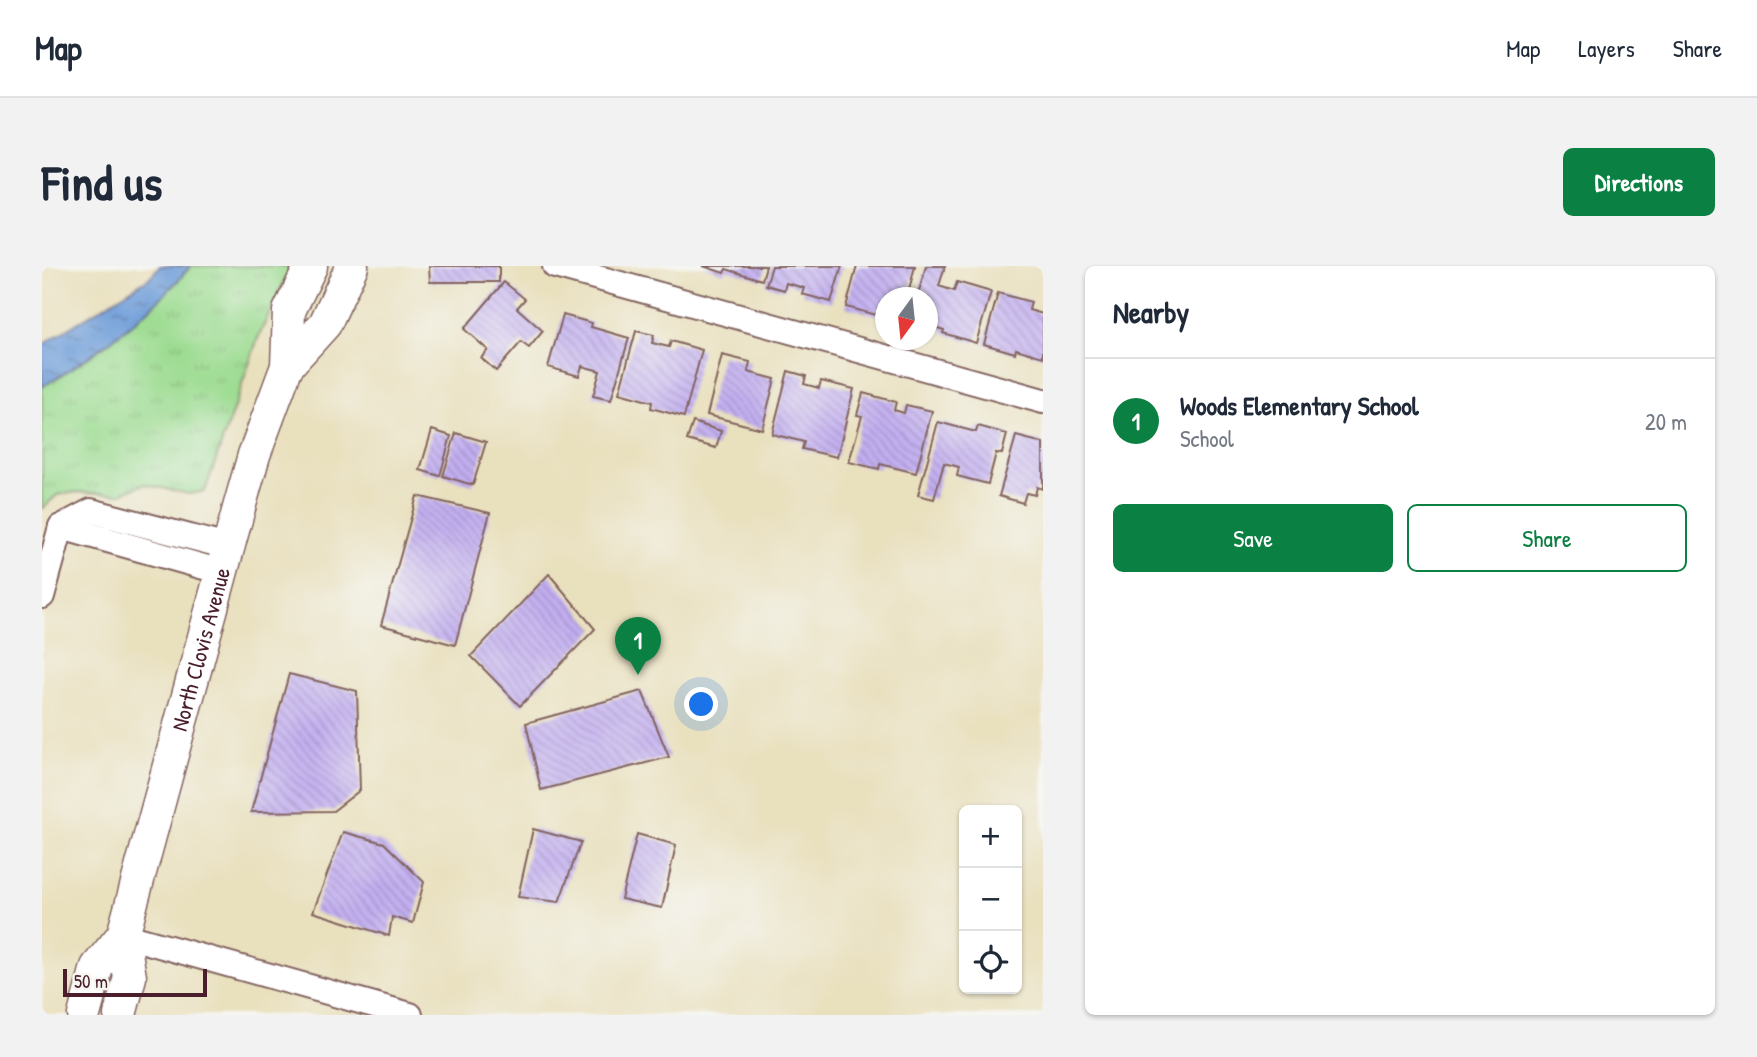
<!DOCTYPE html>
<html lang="en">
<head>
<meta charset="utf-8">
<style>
	body { margin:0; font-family:"Patrick Hand",sans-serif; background:#f2f2f3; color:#1f2937 }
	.controls { position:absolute; right:21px; bottom:21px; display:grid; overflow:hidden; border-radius:10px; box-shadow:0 2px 5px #0004 }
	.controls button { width:63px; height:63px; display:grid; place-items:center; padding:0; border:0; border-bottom:2px solid #e0e1e3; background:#fff; color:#1f2937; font:35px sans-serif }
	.compass { position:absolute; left:833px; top:21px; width:63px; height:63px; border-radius:50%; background:#fff; box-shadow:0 2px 5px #0004; rotate:195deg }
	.scale { position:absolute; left:21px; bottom:18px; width:144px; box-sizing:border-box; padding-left:7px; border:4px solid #4a1f2b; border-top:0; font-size:19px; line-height:24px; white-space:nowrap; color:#4a1f2b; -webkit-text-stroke:5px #f6f6f2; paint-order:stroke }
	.you { position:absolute; left:660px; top:439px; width:24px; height:24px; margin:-18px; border:5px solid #fff; border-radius:50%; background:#1a73e8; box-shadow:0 0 0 10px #1a73e833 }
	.badge { display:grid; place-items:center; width:46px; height:46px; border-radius:50%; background:#0b8043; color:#fff; font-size:23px; font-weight:700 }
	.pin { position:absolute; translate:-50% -58px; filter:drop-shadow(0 2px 4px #0008) }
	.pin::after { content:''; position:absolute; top:37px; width:24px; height:21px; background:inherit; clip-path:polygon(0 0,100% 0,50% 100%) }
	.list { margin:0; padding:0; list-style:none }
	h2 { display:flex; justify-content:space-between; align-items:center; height:91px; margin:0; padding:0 28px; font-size:30px }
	h2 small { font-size:23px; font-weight:400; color:#747a83 }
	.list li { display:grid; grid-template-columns:46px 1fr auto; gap:21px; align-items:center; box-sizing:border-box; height:126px; padding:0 28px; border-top:2px solid #e0e1e3 }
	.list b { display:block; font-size:26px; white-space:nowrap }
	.list p { margin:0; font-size:23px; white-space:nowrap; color:#747a83 }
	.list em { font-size:23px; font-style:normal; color:#747a83 }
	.actions { display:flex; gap:14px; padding:21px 28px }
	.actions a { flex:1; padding:16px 0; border:2px solid #0b8043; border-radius:10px; text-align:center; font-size:24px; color:#0b8043 }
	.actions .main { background:#0b8043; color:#fff }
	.icon { flex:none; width:38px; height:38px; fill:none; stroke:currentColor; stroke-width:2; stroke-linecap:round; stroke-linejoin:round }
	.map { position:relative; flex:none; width:1001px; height:749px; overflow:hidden; border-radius:10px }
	header { display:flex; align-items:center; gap:42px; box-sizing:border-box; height:98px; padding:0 35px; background:#fff; border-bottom:2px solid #e0e1e3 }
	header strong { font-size:33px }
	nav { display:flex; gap:38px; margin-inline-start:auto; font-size:24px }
	.intro { display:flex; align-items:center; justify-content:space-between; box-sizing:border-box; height:168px; padding:0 42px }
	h1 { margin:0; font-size:49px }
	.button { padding:18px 32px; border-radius:10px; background:#0b8043; color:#fff; font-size:24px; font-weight:700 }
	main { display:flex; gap:42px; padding:0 42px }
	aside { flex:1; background:#fff; border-radius:10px; box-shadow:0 2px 5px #0004 }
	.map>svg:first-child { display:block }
	.park { fill:url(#park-tufts); stroke:#747e5e; stroke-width:2 }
	.water { fill:url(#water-ripples); stroke:#5d5e82; stroke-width:2 }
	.building { fill:url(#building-back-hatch) }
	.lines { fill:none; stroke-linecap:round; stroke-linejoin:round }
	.minor-casing { stroke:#82635e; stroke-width:28 }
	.major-casing { stroke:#82635e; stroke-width:35 }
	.minor { stroke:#fff; stroke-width:24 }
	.major { stroke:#fff; stroke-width:32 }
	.labels { text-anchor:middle; stroke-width:7; stroke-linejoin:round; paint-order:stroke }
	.street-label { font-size:23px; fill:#4a1f2b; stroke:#f6f6f2 }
</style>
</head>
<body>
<header>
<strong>Map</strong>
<nav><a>Map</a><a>Layers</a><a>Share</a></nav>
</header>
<div class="intro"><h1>Find us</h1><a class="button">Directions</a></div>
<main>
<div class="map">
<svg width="1001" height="749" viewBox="0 0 1001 749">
	<defs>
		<pattern id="park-tufts" width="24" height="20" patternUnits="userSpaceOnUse" patternTransform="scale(1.75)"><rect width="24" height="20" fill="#9ddc92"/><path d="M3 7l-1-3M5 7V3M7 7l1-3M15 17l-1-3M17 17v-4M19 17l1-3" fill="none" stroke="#89bc7e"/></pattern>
		<pattern id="water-ripples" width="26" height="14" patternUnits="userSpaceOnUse" patternTransform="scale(1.75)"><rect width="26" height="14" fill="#709ed9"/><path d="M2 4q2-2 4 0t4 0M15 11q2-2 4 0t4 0" fill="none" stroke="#5e80b0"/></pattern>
		<pattern id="building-back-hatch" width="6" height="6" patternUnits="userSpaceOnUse" patternTransform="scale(1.75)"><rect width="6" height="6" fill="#c2aff1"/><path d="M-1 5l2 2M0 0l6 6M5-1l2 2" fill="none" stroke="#a08ec3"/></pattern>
	</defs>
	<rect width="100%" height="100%" fill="#f6f6f2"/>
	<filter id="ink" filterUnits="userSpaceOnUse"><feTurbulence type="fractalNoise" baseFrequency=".0143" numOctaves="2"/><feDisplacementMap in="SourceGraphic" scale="14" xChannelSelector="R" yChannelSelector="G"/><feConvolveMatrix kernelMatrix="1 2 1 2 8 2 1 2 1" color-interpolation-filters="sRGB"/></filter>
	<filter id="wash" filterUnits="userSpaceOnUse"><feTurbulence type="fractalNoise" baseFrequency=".00686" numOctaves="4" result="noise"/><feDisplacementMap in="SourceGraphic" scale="28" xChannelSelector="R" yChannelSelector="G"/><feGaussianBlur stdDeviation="1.57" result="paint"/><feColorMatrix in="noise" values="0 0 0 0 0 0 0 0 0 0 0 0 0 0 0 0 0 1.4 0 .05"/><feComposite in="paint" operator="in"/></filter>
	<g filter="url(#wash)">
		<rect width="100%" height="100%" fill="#e9e0be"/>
		<path class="park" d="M149,0h100l-33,72 -53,153 -16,3 -45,-10 -25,10 -42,-2 -20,3 -15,14v-122c55,-33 107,-72 149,-121z"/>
		<path class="water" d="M118,0h31c-42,49 -94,88 -149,121v-42l107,-67z"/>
		<g id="blocks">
			<g class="building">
				<path d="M387,0h70v16h-69z"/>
				<path d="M661,0h63l-4,14 -36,-11 -2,4z"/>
				<path d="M730,0h70l-11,36 -29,-8 2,-6 -18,-5 -2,7 -18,-5z"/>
				<path d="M815,0h58l-8,32h-21v12l-8,-2 -2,7 -30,-8z"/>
				<path d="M884,0h19l-6,20 15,5 3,-9 34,10 -15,51 -33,-10 1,-3 -16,-5v-27h-11z"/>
				<path d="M462,16l21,17 -8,9 26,23 -14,17 -8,-6 -25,29 -15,-13 7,-8 -24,-21z"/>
				<path d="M956,27l33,9 -2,8 14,4v43l-27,-8 -1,4 -31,-9z"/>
				<path d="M521,49l29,8 -1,4 38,11 -18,62 -18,-4 7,-25 -18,-5 -3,10 -31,-9z"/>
				<path d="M594,65l18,4 -2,8 17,4 2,-6 31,9 -18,67 -33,-9 1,-6 -33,-9z"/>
				<path d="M680,89l28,7 -2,10 27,7 -13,50 -55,-14z"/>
				<path d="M746,105l18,5 -2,8 15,4 2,-7 33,8 -17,68 -35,-8 2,-7 -32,-8z"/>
				<path d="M821,127l33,9 -2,8 10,3 2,-8 26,6 -16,62 -36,-9 -1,5 -30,-7 13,-46 -5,-1z"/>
				<path d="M651,156l28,9 -5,17 -29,-8z"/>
				<path d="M896,156l38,10 2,-6 29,8 -5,20 -6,-1 -8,31 -31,-8 2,-9 -15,-4 -10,36 -16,-4z"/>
				<path d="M390,164l19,6 -11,40 -20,-6z"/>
				<path d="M414,167l30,9 -13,43 -30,-9z"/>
				<path d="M974,170l27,7v46l-6,-2 -2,8 -9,-2 -3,10 -24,-7z"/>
				<path d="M375,230l73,17 -35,132 -74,-20z"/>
				<path d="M507,308l46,55 -75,77 -49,-50z"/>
				<path d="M247,408l68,17 3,99 -27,21 -82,1z"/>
				<path d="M600,425l27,66 -128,33 -15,-67z"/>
				<path d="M491,563l48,13 -22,60 -41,-5z"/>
				<path d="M301,566l41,11 40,39 -11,41 -21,-6 -3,19 -76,-24z"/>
				<path d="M595,568l39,11 -14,63 -41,-9z"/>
			</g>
		</g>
	</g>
	<g filter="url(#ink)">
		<use href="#blocks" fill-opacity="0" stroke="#82635e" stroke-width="2"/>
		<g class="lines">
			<g class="minor-casing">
				<g id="minor">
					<path d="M513,0l488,135"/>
					<path d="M19,261l30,-16 137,36"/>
					<path d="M19,261l161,45"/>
					<path d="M0,330l19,-69"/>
					<path d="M81,669l287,80"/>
				</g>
			</g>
			<g class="major-casing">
				<g id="major">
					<path d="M245,100l38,-42 27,-58"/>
					<path id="s1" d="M42,749l13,-48 26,-32 116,-427 15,-53 33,-89 2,-55 22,-45"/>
					<path d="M78,749l10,-38 -7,-42"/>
				</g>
			</g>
			<use href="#minor" class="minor"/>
			<use href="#major" class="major"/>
		</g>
	</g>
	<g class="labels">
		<g class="street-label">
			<text dy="8" stroke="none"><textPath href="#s1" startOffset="387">North Clovis Avenue</textPath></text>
		</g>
	</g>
</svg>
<div class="controls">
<button>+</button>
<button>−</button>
<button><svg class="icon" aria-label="locate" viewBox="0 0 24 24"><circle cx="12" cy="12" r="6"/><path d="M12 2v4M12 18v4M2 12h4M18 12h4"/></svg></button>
</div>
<svg class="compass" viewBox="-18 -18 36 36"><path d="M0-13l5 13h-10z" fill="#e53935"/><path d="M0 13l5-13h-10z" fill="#747a83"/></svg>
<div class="scale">50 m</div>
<div class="you"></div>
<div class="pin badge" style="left:596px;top:409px">1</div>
</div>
<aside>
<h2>Nearby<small></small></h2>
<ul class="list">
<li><span class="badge">1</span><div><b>Woods Elementary School</b><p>School</p></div><em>20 m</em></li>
</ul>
<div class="actions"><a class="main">Save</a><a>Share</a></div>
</aside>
</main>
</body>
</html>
